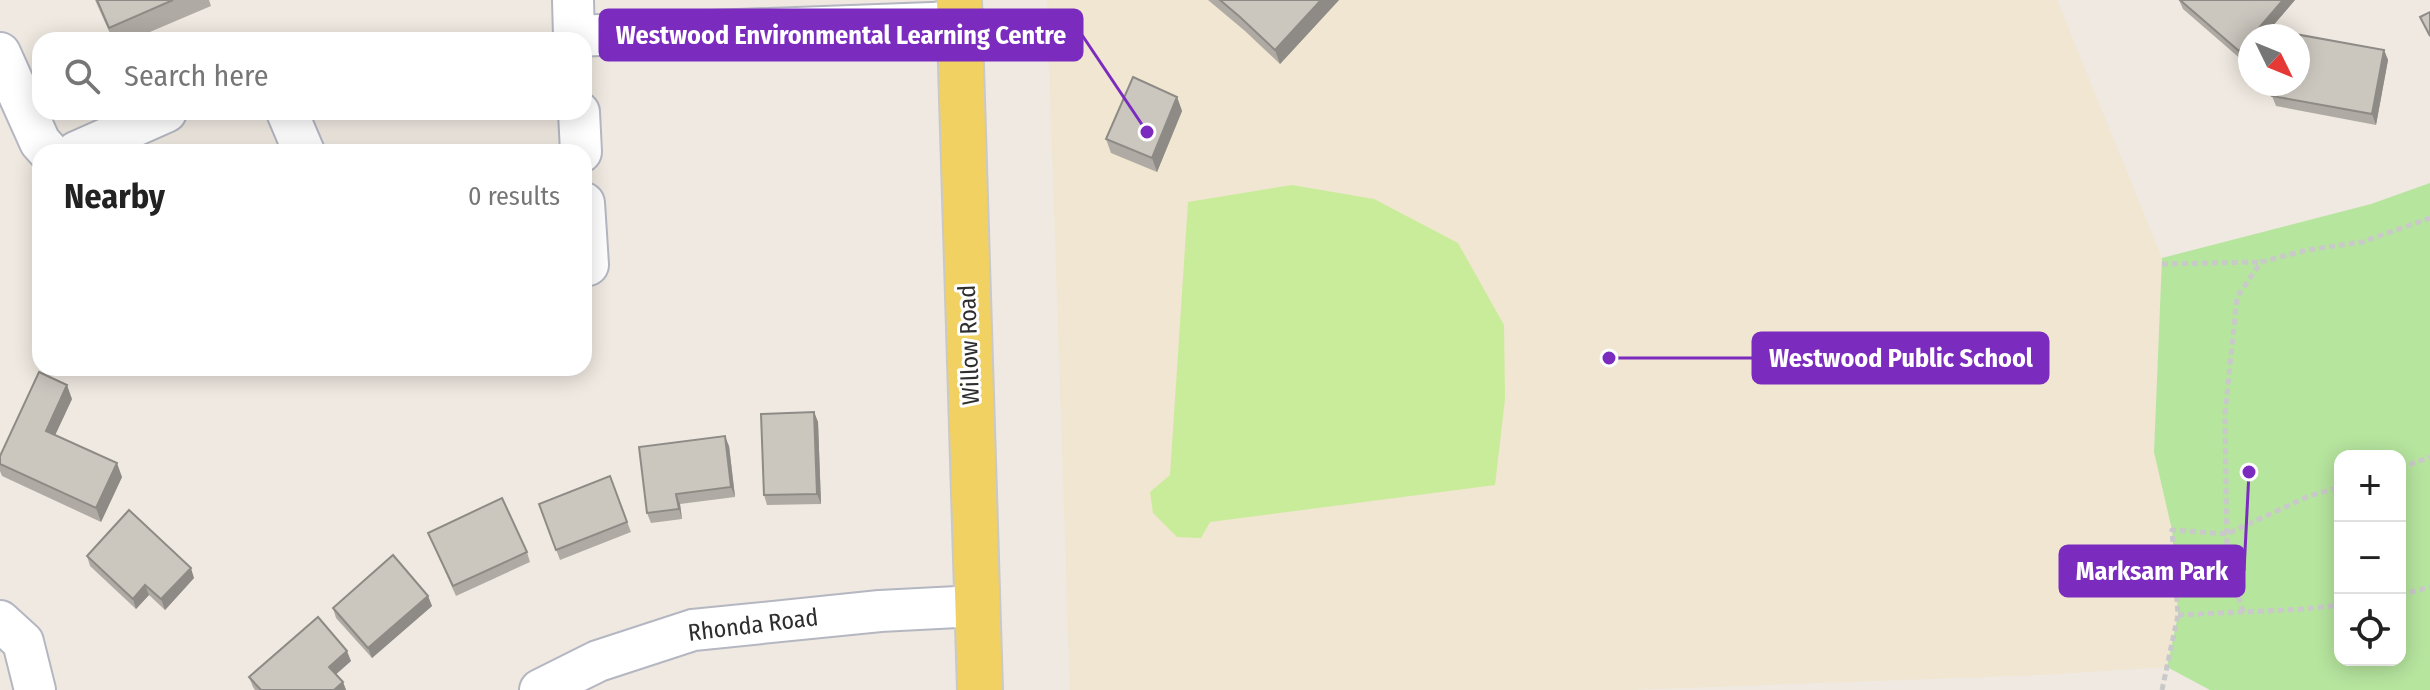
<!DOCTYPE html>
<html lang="en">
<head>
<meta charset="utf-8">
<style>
	body { margin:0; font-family:"Fira Sans Condensed",sans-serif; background:#f2f2f2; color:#222 }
	.controls { position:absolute; right:24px; bottom:24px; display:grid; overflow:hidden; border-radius:16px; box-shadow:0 4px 20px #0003 }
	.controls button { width:72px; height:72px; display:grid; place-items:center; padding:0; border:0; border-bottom:2px solid #e0e0e0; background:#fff; color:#222; font:40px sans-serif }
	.compass { position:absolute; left:2238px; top:24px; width:72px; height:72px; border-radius:50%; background:#fff; box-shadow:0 4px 20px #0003; rotate:133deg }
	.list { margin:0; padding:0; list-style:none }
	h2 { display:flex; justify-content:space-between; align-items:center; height:104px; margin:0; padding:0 32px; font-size:34px }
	h2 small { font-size:26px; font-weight:400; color:#767676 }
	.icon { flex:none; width:44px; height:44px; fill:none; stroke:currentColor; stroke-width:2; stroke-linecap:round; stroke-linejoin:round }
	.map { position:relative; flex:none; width:2430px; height:690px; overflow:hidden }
	.search { position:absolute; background:#fff; box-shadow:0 4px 20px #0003; left:32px; top:32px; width:560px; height:88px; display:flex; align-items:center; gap:20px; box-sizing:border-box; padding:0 28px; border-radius:24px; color:#767676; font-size:30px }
	.panel { position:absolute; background:#fff; box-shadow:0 4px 20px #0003; left:32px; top:144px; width:560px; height:232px; border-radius:24px }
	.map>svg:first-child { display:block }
	.education { fill:#f0e6d1 }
	.green { fill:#b6e59e; fill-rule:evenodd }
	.pitch { fill:#c9ec9a }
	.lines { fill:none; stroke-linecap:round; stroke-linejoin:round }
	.minor-casing { stroke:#b4b7c1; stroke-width:44 }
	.major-casing { stroke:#c9c9c9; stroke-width:48 }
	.path { stroke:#c9c9c9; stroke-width:5; stroke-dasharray:6 4; stroke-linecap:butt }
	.minor { stroke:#fff; stroke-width:40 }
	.major { stroke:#f2d163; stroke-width:44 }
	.wall { fill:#afaba4 }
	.shaded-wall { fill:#8e8b86 }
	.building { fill:#cbc7bf; stroke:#8e8b86; stroke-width:2 }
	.labels { text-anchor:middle; stroke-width:6; stroke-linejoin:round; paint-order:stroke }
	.street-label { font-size:24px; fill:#2e2e2e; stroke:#fff }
	.leader { fill:none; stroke:#7b2cbf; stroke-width:3 }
	.callout-dot { fill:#7b2cbf; stroke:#fff; stroke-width:3 }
	.callout { fill:#7b2cbf; stroke:#7b2cbf; stroke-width:3 }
	.callout-label { font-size:26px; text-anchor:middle; font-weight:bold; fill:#fff }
</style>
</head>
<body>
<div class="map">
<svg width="2430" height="690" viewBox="0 0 2430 690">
	<rect width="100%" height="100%" fill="#efe9e1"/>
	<path class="education" d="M1047,0h1010l105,258 -8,194 18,78 6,85 -11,52 -125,8 -413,15h-559z"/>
	<path class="green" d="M2430,183v507h-220l-43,-23 11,-52 -6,-85 -18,-78 8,-194 209,-54zM2340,456h60v204h-60z"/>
	<path class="pitch" d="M1292,185l82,14 84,44 46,82 1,74 -10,86 -285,37 -9,16 -24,-1 -24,-24 -3,-21 20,-17 18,-273z"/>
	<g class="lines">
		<g class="minor-casing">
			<g id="minor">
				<path d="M573,0l1,36 385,-14"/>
				<path d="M0,53l40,89 9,10"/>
				<path d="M287,112l17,40"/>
				<path d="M579,112l2,40"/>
				<path d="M76,152l90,-40"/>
				<path d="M584,203l4,62h-4"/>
				<path d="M0,621l23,21 12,48"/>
				<path d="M540,690l58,-29 95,-31 187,-19 97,-5"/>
			</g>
		</g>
		<g class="major-casing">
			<path id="major" d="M959,0l21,690"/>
		</g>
		<g class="path">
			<path d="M2162,264l98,-2"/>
			<path d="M2400,468l30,-11"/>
			<path d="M2400,595l30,-8"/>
			<path d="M2243,612l-16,-56 -2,-142 12,-117 24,-35 46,-12 55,-8 68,-24"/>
			<path d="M2178,615l126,-6 36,-4"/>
			<path d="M2162,690l16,-75 -6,-85 55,4 82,-38 31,-9"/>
		</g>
		<use href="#minor" class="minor"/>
		<use href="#major" class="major"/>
	</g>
	<g class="wall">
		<path d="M95,0h114l2,6 -80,34h-18z"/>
		<path d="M1208,0h131l-59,64 -35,-33z"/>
		<path d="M2179,0h116l-31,36h-14v16l-7,9 -60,-52z"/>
		<path d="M2384,50l4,10 -12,65 -100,-19 -4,-10z"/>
		<path d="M1177,97l5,14 -25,61 -46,-19 -5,-14z"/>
		<path d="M72,399l-17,36 67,42 -21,45 -99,-46 -2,-5v-15z"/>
		<path d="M814,412l4,10 3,82 -54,1 -3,-10z"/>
		<path d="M729,446l6,51 -55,7 2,15 -31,4 -4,-10z"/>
		<path d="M610,476l21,56 -71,28 -21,-56z"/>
		<path d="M428,533l99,19 3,10 -74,34z"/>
		<path d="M87,556l107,22 -29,32 -16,-15 -13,14 -46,-43z"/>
		<path d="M428,596l4,10 -60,52 -36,-40 -3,-10z"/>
		<path d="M351,661l-15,13 7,8 3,8h-91l-2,-3 -4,-10z"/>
	</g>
	<g class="shaded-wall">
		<path d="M1321,0h18l-59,64 -5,-14z"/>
		<path d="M2283,0h12l-31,36h-12z"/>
		<path d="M2250,38v14l-7,9 -4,-10z"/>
		<path d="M2384,50l4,10 -12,65 -4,-11z"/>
		<path d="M1177,97l5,14 -25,61 -5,-14z"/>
		<path d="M67,385l5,14 -21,45 -5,-13z"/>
		<path d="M814,412l4,10 3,82 -4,-10z"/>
		<path d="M725,436l4,10 6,51 -4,-10z"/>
		<path d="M117,463l5,14 -21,45 -5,-14z"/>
		<path d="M676,494l4,10 2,15 -3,-10z"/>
		<path d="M191,568l3,10 -29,32 -4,-11z"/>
		<path d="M145,585l4,10 -13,14 -3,-10z"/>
		<path d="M428,596l4,10 -60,52 -4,-10z"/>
		<path d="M347,651l4,10 -18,16 -4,-10z"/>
		<path d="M343,682l3,8h-12z"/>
	</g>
	<g class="building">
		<path d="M97,0h76l-64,28z"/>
		<path d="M1220,0h101l-46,50 -35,-33z"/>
		<path d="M2180,0h103l-31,36h-2v2l-11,13z"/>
		<path d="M2430,12v24l-10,-19z"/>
		<path d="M2284,32l100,18 -12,64 -100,-18 3,-12h23v-48h-15z"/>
		<path d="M1133,77l44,20 -25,61 -46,-19z"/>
		<path d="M39,372l28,13 -21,46 71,32 -21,45 -96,-44v-8z"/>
		<path d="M814,412l3,82 -53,1 -3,-81z"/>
		<path d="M725,436l6,51 -55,7 3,15 -32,4 -8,-66z"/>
		<path d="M610,476l17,46 -71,28 -17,-46z"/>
		<path d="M502,498l25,54 -74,34 -25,-53z"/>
		<path d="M129,510l62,58 -30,31 -16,-14 -12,14 -46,-43z"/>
		<path d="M393,555l35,41 -60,52 -35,-40z"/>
		<path d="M318,617l29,34 -18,16 14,15 -9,8h-73l-12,-13z"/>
	</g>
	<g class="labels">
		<g class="street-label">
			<text transform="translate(969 345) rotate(-92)" y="8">Willow Road</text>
			<text transform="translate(753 625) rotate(-7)" y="8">Rhonda Road</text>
		</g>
	</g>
	<path class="leader" d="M1147 132L1082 35M1609 358L1753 358M2249 472L2244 571"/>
	<g class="callout-dot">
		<circle cx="1147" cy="132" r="8"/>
		<circle cx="1609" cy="358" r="8"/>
		<circle cx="2249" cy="472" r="8"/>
	</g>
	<g class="callout">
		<rect x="600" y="10" width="482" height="50" rx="8"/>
		<rect x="1753" y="333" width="295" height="50" rx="8"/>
		<rect x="2060" y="546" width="184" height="50" rx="8"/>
	</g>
	<g class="callout-label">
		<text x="841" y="44">Westwood Environmental Learning Centre</text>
		<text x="1901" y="367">Westwood Public School</text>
		<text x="2152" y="580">Marksam Park</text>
	</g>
</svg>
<div class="controls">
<button>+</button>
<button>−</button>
<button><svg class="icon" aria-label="locate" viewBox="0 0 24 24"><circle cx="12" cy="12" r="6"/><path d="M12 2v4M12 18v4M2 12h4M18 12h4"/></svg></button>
</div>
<svg class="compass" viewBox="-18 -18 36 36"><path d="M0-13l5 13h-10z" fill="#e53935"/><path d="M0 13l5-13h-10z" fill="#767676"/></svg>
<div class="search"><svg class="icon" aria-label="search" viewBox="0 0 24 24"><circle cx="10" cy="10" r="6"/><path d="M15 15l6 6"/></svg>Search here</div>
<section class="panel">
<h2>Nearby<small>0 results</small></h2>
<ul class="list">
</ul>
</section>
</div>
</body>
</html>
